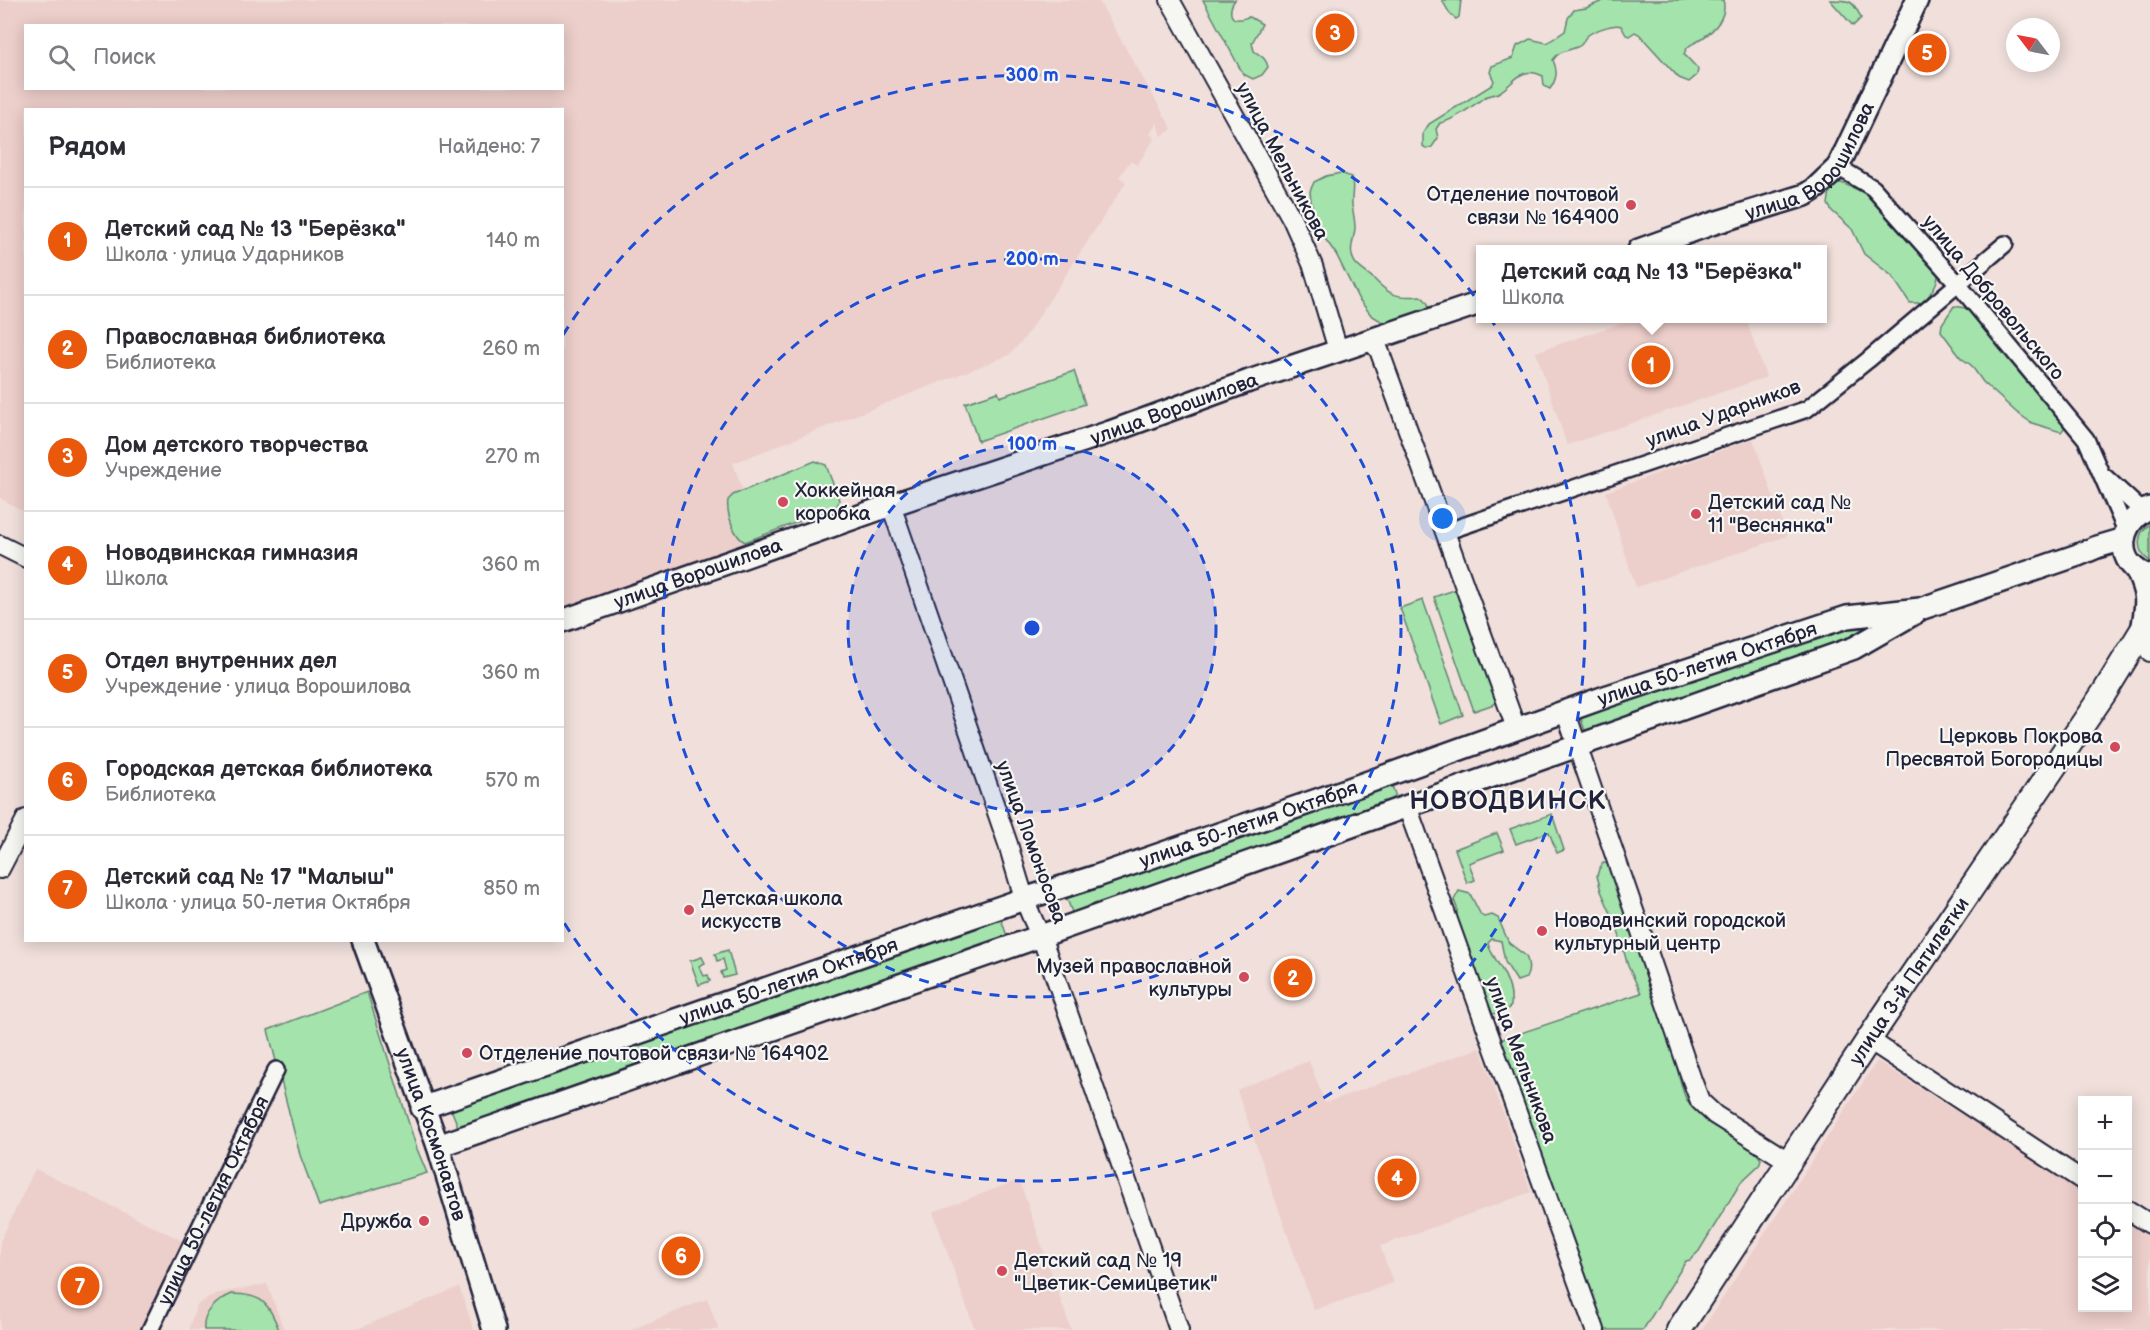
<!DOCTYPE html>
<html lang="ru">
<head>
<meta charset="utf-8">
<style>
	body { margin:0; font-family:"Balsamiq Sans",sans-serif; background:#f2f2f3; color:#2b2b33 }
	.controls { position:absolute; right:18px; bottom:18px; display:grid; overflow:hidden; border-radius:0px; box-shadow:0 3px 15px #0003 }
	.controls button { width:54px; height:54px; display:grid; place-items:center; padding:0; border:0; border-bottom:2px solid #e1e1e2; background:#fff; color:#2b2b33; font:30px sans-serif }
	.compass { position:absolute; left:2006px; top:18px; width:54px; height:54px; border-radius:50%; background:#fff; box-shadow:0 3px 15px #0003; rotate:302deg }
	.you { position:absolute; left:1443px; top:519px; width:21px; height:21px; margin:-15px; border:4px solid #fff; border-radius:50%; background:#1a73e8; box-shadow:0 0 0 9px #1a73e833 }
	.badge { display:grid; place-items:center; width:39px; height:39px; border-radius:50%; background:#ea580c; color:#fff; font-size:20px; font-weight:700 }
	.pin { position:absolute; translate:-50% -50%; border:3px solid #fff; box-shadow:0 2px 6px #0006 }
	.popup { position:absolute; left:1476px; top:245px; width:351px; height:78px; box-sizing:border-box; display:grid; place-content:center; border-radius:0px; background:#fff; filter:drop-shadow(0 2px 4px #0005); font-size:20px; white-space:nowrap; color:#7c7c81 }
	.popup b { font-size:22px; color:#2b2b33 }
	.popup::after { content:''; position:absolute; left:50%; top:100%; margin-left:-12px; border:12px solid transparent; border-top-color:#fff }
	.list { margin:0; padding:0; list-style:none }
	h2 { display:flex; justify-content:space-between; align-items:center; height:78px; margin:0; padding:0 24px; font-size:26px }
	h2 small { font-size:20px; font-weight:400; color:#7c7c81 }
	.list li { display:grid; grid-template-columns:39px 1fr auto; gap:18px; align-items:center; box-sizing:border-box; height:108px; padding:0 24px; border-top:2px solid #e1e1e2 }
	.list b { display:block; font-size:22px; white-space:nowrap }
	.list p { margin:0; font-size:20px; white-space:nowrap; color:#7c7c81 }
	.list em { font-size:20px; font-style:normal; color:#7c7c81 }
	.icon { flex:none; width:33px; height:33px; fill:none; stroke:currentColor; stroke-width:2; stroke-linecap:round; stroke-linejoin:round }
	.map { position:relative; flex:none; width:2150px; height:1330px; overflow:hidden }
	.search { position:absolute; background:#fff; box-shadow:0 3px 15px #0003; left:24px; top:24px; width:540px; height:66px; display:flex; align-items:center; gap:15px; box-sizing:border-box; padding:0 21px; border-radius:0px; color:#7c7c81; font-size:22px }
	.panel { position:absolute; background:#fff; box-shadow:0 3px 15px #0003; left:24px; top:108px; width:540px; height:834px; border-radius:0px }
	.map>svg:first-child { display:block }
	.built { fill:#ecceca; fill-rule:evenodd }
	.green { fill:#a4e3ab; stroke:#638273; stroke-width:1.5 }
	.lines { fill:none; stroke-linecap:round; stroke-linejoin:round }
	.minor-casing { stroke:#22223b; stroke-width:20 }
	.tertiary-casing { stroke:#22223b; stroke-width:22 }
	.secondary-casing { stroke:#22223b; stroke-width:26 }
	.primary-casing { stroke:#22223b; stroke-width:28 }
	.minor { stroke:#f6f6f2; stroke-width:15 }
	.tertiary { stroke:#f6f6f2; stroke-width:18 }
	.secondary { stroke:#f6f6f2; stroke-width:21 }
	.primary { stroke:#f6f6f2; stroke-width:24 }
	.ring { fill:none; stroke:#1d4ed8; stroke-width:3; stroke-dasharray:10 8 }
	.poi-dot { fill:#d1495b; stroke:#f6f6f2; stroke-width:2 }
	.labels { text-anchor:middle; stroke-width:4.5; stroke-linejoin:round; paint-order:stroke }
	.street-label { font-size:20px; fill:#22223b; stroke:#f6f6f2 }
	.poi-label { font-size:20px; fill:#22223b; stroke:#f6f6f2; text-anchor:start }
	.district-label { font-size:26px; font-weight:bold; letter-spacing:1.5px; fill:#22223b; stroke:#f6f6f2 }
	.centre { fill:#1d4ed8; stroke:#f6f6f2; stroke-width:3 }
	.ring-label { font-size:18px; text-anchor:middle; font-weight:bold; fill:#1d4ed8; stroke:#f6f6f2; stroke-width:4.5; stroke-linejoin:round; paint-order:stroke }
</style>
</head>
<body>
<div class="map">
<svg width="2150" height="1330" viewBox="0 0 2150 1330">
	<rect width="100%" height="100%" fill="#f0dfdb"/>
	<filter id="ink" filterUnits="userSpaceOnUse"><feTurbulence type="fractalNoise" baseFrequency=".0167" numOctaves="2"/><feDisplacementMap in="SourceGraphic" scale="12" xChannelSelector="R" yChannelSelector="G"/><feConvolveMatrix kernelMatrix="1 2 1 2 8 2 1 2 1" color-interpolation-filters="sRGB"/></filter>
	<g filter="url(#ink)">
		<g class="built">
			<path d="M0,0h1098l74,129 -11,7 -4,-14 -7,12 5,4 -18,27 -7,-4 -11,16 7,5 -102,157 -15,16 -276,108 29,82 -199,68 -1,-503h-536l-1,402 -25,-14zM26,26h536v62h-536z"/>
			<path d="M1634,319h112l20,58 -199,68 -31,-93z"/>
			<path d="M1753,439l34,97 -151,51 -30,-95z"/>
			<path d="M1480,1048l51,144 -151,54 13,37 -79,27 -77,-220 72,-29 16,42z"/>
			<path d="M1877,1061l205,130v117h46v-88l22,14v96h-448z"/>
			<path d="M35,1169l148,72 -43,89h-140v-88z"/>
			<path d="M1019,1180l52,150h-96l-42,-118z"/>
			<path d="M267,1284l17,46h-93l-2,-3 8,-22 18,-11z"/>
			<path d="M459,1287l15,43h-119z"/>
			<path d="M707,1299l12,31h-88z"/>
		</g>
		<g class="green">
			<path d="M1203,0h32c-5,6 -8,21 5,19 3,0 6,-2 10,-2l12,7 -10,19 2,8c7,5 12,7 14,16l-6,8 -9,4 -10,-5z"/>
			<path d="M1442,0h19l-2,17 -3,2 -6,-5z"/>
			<path d="M1605,0h118c5,16 -9,31 -22,39 -8,6 -13,4 -17,15l14,15 -1,6 -8,7 -10,-4 -40,-44 -4,-2 -6,4 -3,-1 -5,-9c-6,-3 -30,5 -35,11 -4,4 -2,8 -9,10 -9,4 -18,3 -24,13 5,11 4,19 -3,29l-6,-3 -1,-10c-24,-11 -27,7 -45,17 -4,2 -9,2 -13,4 -13,9 -30,23 -45,26l-4,6 2,9 -6,9 -5,2 -4,-3v-13l6,-9 63,-39 2,-4 -4,-9 2,-6 21,-8 4,-12 13,-7 17,4 18,-12 3,-13 6,-8 12,-2z"/>
			<path d="M1830,0c21,0 23,0 31,18l-8,8z"/>
			<path d="M1341,173l10,4c4,9 0,18 1,28 1,7 3,15 3,23 -1,13 -8,24 1,36 5,6 13,10 18,15 16,17 24,19 46,17 7,4 9,8 10,16l-32,14 -14,-3 -13,-8 -13,-17 -22,-44 -18,-25 -7,-28 -1,-10 4,-9 12,-6z"/>
			<path d="M1839,182l27,11 28,27 44,50c2,12 -8,24 -15,33h-13l-18,-27 -28,-22 -12,-25 -20,-18 -4,-7 3,-20z"/>
			<path d="M1954,306l11,2 11,8 88,105 1,6 -4,5 -29,-9 -16,-11 -33,-30 -12,-17 -10,-7 -20,-27 1,-7z"/>
			<path d="M1074,371l11,33 -107,37 -13,-38 33,-11 2,5z"/>
			<path d="M815,461l11,4 13,35 -2,7 -92,35c-11,-5 -19,-30 -17,-42l5,-5z"/>
			<path d="M2150,524v37c-15,-9 -14,-28 0,-37z"/>
			<path d="M1457,589l40,114 -23,8 -40,-114z"/>
			<path d="M1423,600l40,115 -22,9 -41,-116z"/>
			<path d="M1871,621l3,8 -41,20 -247,85 -6,-18 247,-87z"/>
			<path d="M1390,780l7,20 -324,115 -7,-19z"/>
			<path d="M1552,814l12,36 -7,3 -8,-21 -33,12 -6,-15z"/>
			<path d="M1497,833l7,17 -35,13 6,17 -8,3 -12,-34z"/>
			<path d="M1603,863l8,1 68,202 -2,2c3,10 5,24 10,32 19,26 56,33 74,59l-2,6 -18,17 -42,69 -9,9 -4,1 -43,69h-44l-10,-31 3,-6 -40,-111 -7,-9 -22,-63v-7l-23,-63 141,-47 -13,-27 -11,-39 -16,-36 -4,-15 2,-7z"/>
			<path d="M1459,891l11,3 11,21 3,2 8,-2 6,3 11,25 17,13c3,7 4,15 0,22l-9,3 -12,-19 -4,-21 -9,-2 -4,4c1,7 5,11 8,17 9,14 17,29 15,46l-7,6 -12,2 -5,-3 -30,-88v-15l-3,-8z"/>
			<path d="M1000,916l7,20 -548,193 -8,-20z"/>
			<path d="M728,950l7,25 -12,3 -2,-6 5,-2 -3,-11 -6,2 -2,-7z"/>
			<path d="M702,957l3,6 -6,3 5,10 4,-1 2,6 -11,4 -9,-24z"/>
			<path d="M367,992l50,157 10,24 -108,33 -19,-51 -32,-125z"/>
			<path d="M232,1294c30,0 37,9 47,36h-75c-2,-17 13,-30 28,-36z"/>
		</g>
		<g class="lines">
			<g class="minor-casing">
				<g id="minor">
					<path d="M1838,167l35,21 85,96 128,155 40,92"/>
					<path d="M2104,476l38,35"/>
					<path d="M1445,532l362,-123 61,-49 137,-116"/>
					<path id="s1" d="M150,1330l126,-260"/>
				</g>
			</g>
			<g class="tertiary-casing">
				<g id="tertiary">
					<path d="M1170,0l122,219 21,47 25,84"/>
					<path d="M1369,339l10,11 137,378"/>
					<path d="M891,505l117,339c9,31 17,63 33,92l138,394"/>
					<path d="M0,545l26,13"/>
					<path d="M2142,631l8,21"/>
					<path d="M1565,710l127,370 8,21 15,14 73,46"/>
					<path d="M1407,806l188,524"/>
					<path d="M0,869l26,-50"/>
					<path d="M1870,1038l10,9 202,133"/>
					<path d="M2128,1210l22,14"/>
				</g>
			</g>
			<g class="secondary-casing">
				<g id="secondary">
					<path id="s2" d="M1639,250l72,-26 94,-29 11,-7 22,-21 79,-167"/>
					<path d="M2150,508c-33,13 -37,58 0,68"/>
					<path d="M2136,569c13,29 11,32 6,62"/>
					<path id="s3" d="M562,621l329,-116 219,-73 139,-51 231,-78"/>
					<path id="s4" d="M363,940l75,206 56,184"/>
					<path id="s5" d="M422,1108l602,-209 73,-23 252,-87 259,-93 239,-79 73,-8 158,-54 19,-8 27,-8"/>
					<path d="M438,1146l603,-210 813,-288 61,-35"/>
				</g>
			</g>
			<g class="primary-casing">
				<g id="primary">
					<path id="s6" d="M1679,1330l202,-309 223,-328 38,-62"/>
				</g>
			</g>
			<use href="#minor" class="minor"/>
			<use href="#tertiary" class="tertiary"/>
			<use href="#secondary" class="secondary"/>
			<use href="#primary" class="primary"/>
		</g>
	</g>
	<circle cx="1032" cy="628" r="184" fill="#1d4ed8" fill-opacity=".12"/>
	<g class="ring">
		<circle cx="1032" cy="628" r="184"/>
		<circle cx="1032" cy="628" r="369"/>
		<path d="M563 335A553 553 0 1 1 563 921"/>
	</g>
	<g class="poi-dot">
		<circle cx="1631" cy="205" r="6"/>
		<circle cx="783" cy="502" r="6"/>
		<circle cx="1696" cy="514" r="6"/>
		<circle cx="2115" cy="747" r="6"/>
		<circle cx="689" cy="910" r="6"/>
		<circle cx="1542" cy="931" r="6"/>
		<circle cx="1244" cy="977" r="6"/>
		<circle cx="467" cy="1053" r="6"/>
		<circle cx="424" cy="1221" r="6"/>
		<circle cx="1002" cy="1271" r="6"/>
	</g>
	<g class="labels">
		<g class="street-label">
			<text dy="7" stroke="none"><textPath href="#s2" startOffset="201">улица Ворошилова</textPath></text>
			<text transform="translate(1283 161) rotate(62)" y="7">улица Мельникова</text>
			<text transform="translate(1994 297) rotate(50)" y="7">улица Добровольского</text>
			<text dy="7" stroke="none"><textPath href="#s3" startOffset="648">улица Ворошилова</textPath></text>
			<text transform="translate(1723 413) rotate(-20)" y="7">улица Ударников</text>
			<text dy="7" stroke="none"><textPath href="#s3" startOffset="144">улица Ворошилова</textPath></text>
			<text dy="7" stroke="none"><textPath href="#s5" startOffset="1360">улица 50-летия Октября</textPath></text>
			<text dy="7" stroke="none"><textPath href="#s5" startOffset="874">улица 50-летия Октября</textPath></text>
			<text transform="translate(1032 842) rotate(70)" y="7">улица Ломоносова</text>
			<text dy="7" stroke="none"><textPath href="#s6" startOffset="418">улица 3-й Пятилетки</textPath></text>
			<text dy="7" stroke="none"><textPath href="#s5" startOffset="388">улица 50-летия Октября</textPath></text>
			<text transform="translate(1522 1060) rotate(70)" y="7">улица Мельникова</text>
			<text dy="7" stroke="none"><textPath href="#s4" startOffset="206">улица Космонавтов</textPath></text>
			<text dy="7" stroke="none"><textPath href="#s1" startOffset="144">улица 50-летия Октября</textPath></text>
		</g>
		<g class="poi-label">
			<text x="1619" y="201" text-anchor="end">Отделение почтовой<tspan x="1619" dy="23">связи № 164900</tspan></text>
			<text x="795" y="497">Хоккейная<tspan x="795" dy="23">коробка</tspan></text>
			<text x="1708" y="509">Детский сад №<tspan x="1708" dy="23">11 "Веснянка"</tspan></text>
			<text x="2103" y="743" text-anchor="end">Церковь Покрова<tspan x="2103" dy="23">Пресвятой Богородицы</tspan></text>
			<text x="701" y="905">Детская школа<tspan x="701" dy="23">искусств</tspan></text>
			<text x="1554" y="927">Новодвинский городской<tspan x="1554" dy="23">культурный центр</tspan></text>
			<text x="1232" y="973" text-anchor="end">Музей православной<tspan x="1232" dy="23">культуры</tspan></text>
			<text x="479" y="1060">Отделение почтовой связи № 164902</text>
			<text x="412" y="1228" text-anchor="end">Дружба</text>
			<text x="1014" y="1267">Детский сад № 19<tspan x="1014" dy="23">"Цветик-Семицветик"</tspan></text>
		</g>
		<g class="district-label">
			<text x="1508" y="809">НОВОДВИНСК</text>
		</g>
	</g>
	<circle cx="1032" cy="628" r="9" class="centre"/>
	<g class="ring-label">
		<text x="1032" y="81">300 m</text>
		<text x="1032" y="265">200 m</text>
		<text x="1032" y="450">100 m</text>
	</g>
</svg>
<div class="controls">
<button>+</button>
<button>−</button>
<button><svg class="icon" aria-label="locate" viewBox="0 0 24 24"><circle cx="12" cy="12" r="6"/><path d="M12 2v4M12 18v4M2 12h4M18 12h4"/></svg></button>
<button><svg class="icon" aria-label="layers" viewBox="0 0 24 24"><path d="M12 4l9 5-9 5-9-5zM3 14l9 5 9-5"/></svg></button>
</div>
<svg class="compass" viewBox="-18 -18 36 36"><path d="M0-13l5 13h-10z" fill="#e53935"/><path d="M0 13l5-13h-10z" fill="#7c7c81"/></svg>
<div class="you"></div>
<div class="pin badge" style="left:1651px;top:365px">1</div>
<div class="popup"><b>Детский сад № 13 &quot;Берёзка&quot;</b>Школа</div>
<div class="pin badge" style="left:1293px;top:978px">2</div>
<div class="pin badge" style="left:1335px;top:33px">3</div>
<div class="pin badge" style="left:1397px;top:1178px">4</div>
<div class="pin badge" style="left:1927px;top:53px">5</div>
<div class="pin badge" style="left:681px;top:1256px">6</div>
<div class="pin badge" style="left:80px;top:1286px">7</div>
<div class="search"><svg class="icon" aria-label="search" viewBox="0 0 24 24"><circle cx="10" cy="10" r="6"/><path d="M15 15l6 6"/></svg>Поиск</div>
<section class="panel">
<h2>Рядом<small>Найдено: 7</small></h2>
<ul class="list">
<li><span class="badge">1</span><div><b>Детский сад № 13 &quot;Берёзка&quot;</b><p>Школа · улица Ударников</p></div><em>140 m</em></li>
<li><span class="badge">2</span><div><b>Православная библиотека</b><p>Библиотека</p></div><em>260 m</em></li>
<li><span class="badge">3</span><div><b>Дом детского творчества</b><p>Учреждение</p></div><em>270 m</em></li>
<li><span class="badge">4</span><div><b>Новодвинская гимназия</b><p>Школа</p></div><em>360 m</em></li>
<li><span class="badge">5</span><div><b>Отдел внутренних дел</b><p>Учреждение · улица Ворошилова</p></div><em>360 m</em></li>
<li><span class="badge">6</span><div><b>Городская детская библиотека</b><p>Библиотека</p></div><em>570 m</em></li>
<li><span class="badge">7</span><div><b>Детский сад № 17 &quot;Малыш&quot;</b><p>Школа · улица 50-летия Октября</p></div><em>850 m</em></li>
</ul>
</section>
</div>
</body>
</html>
